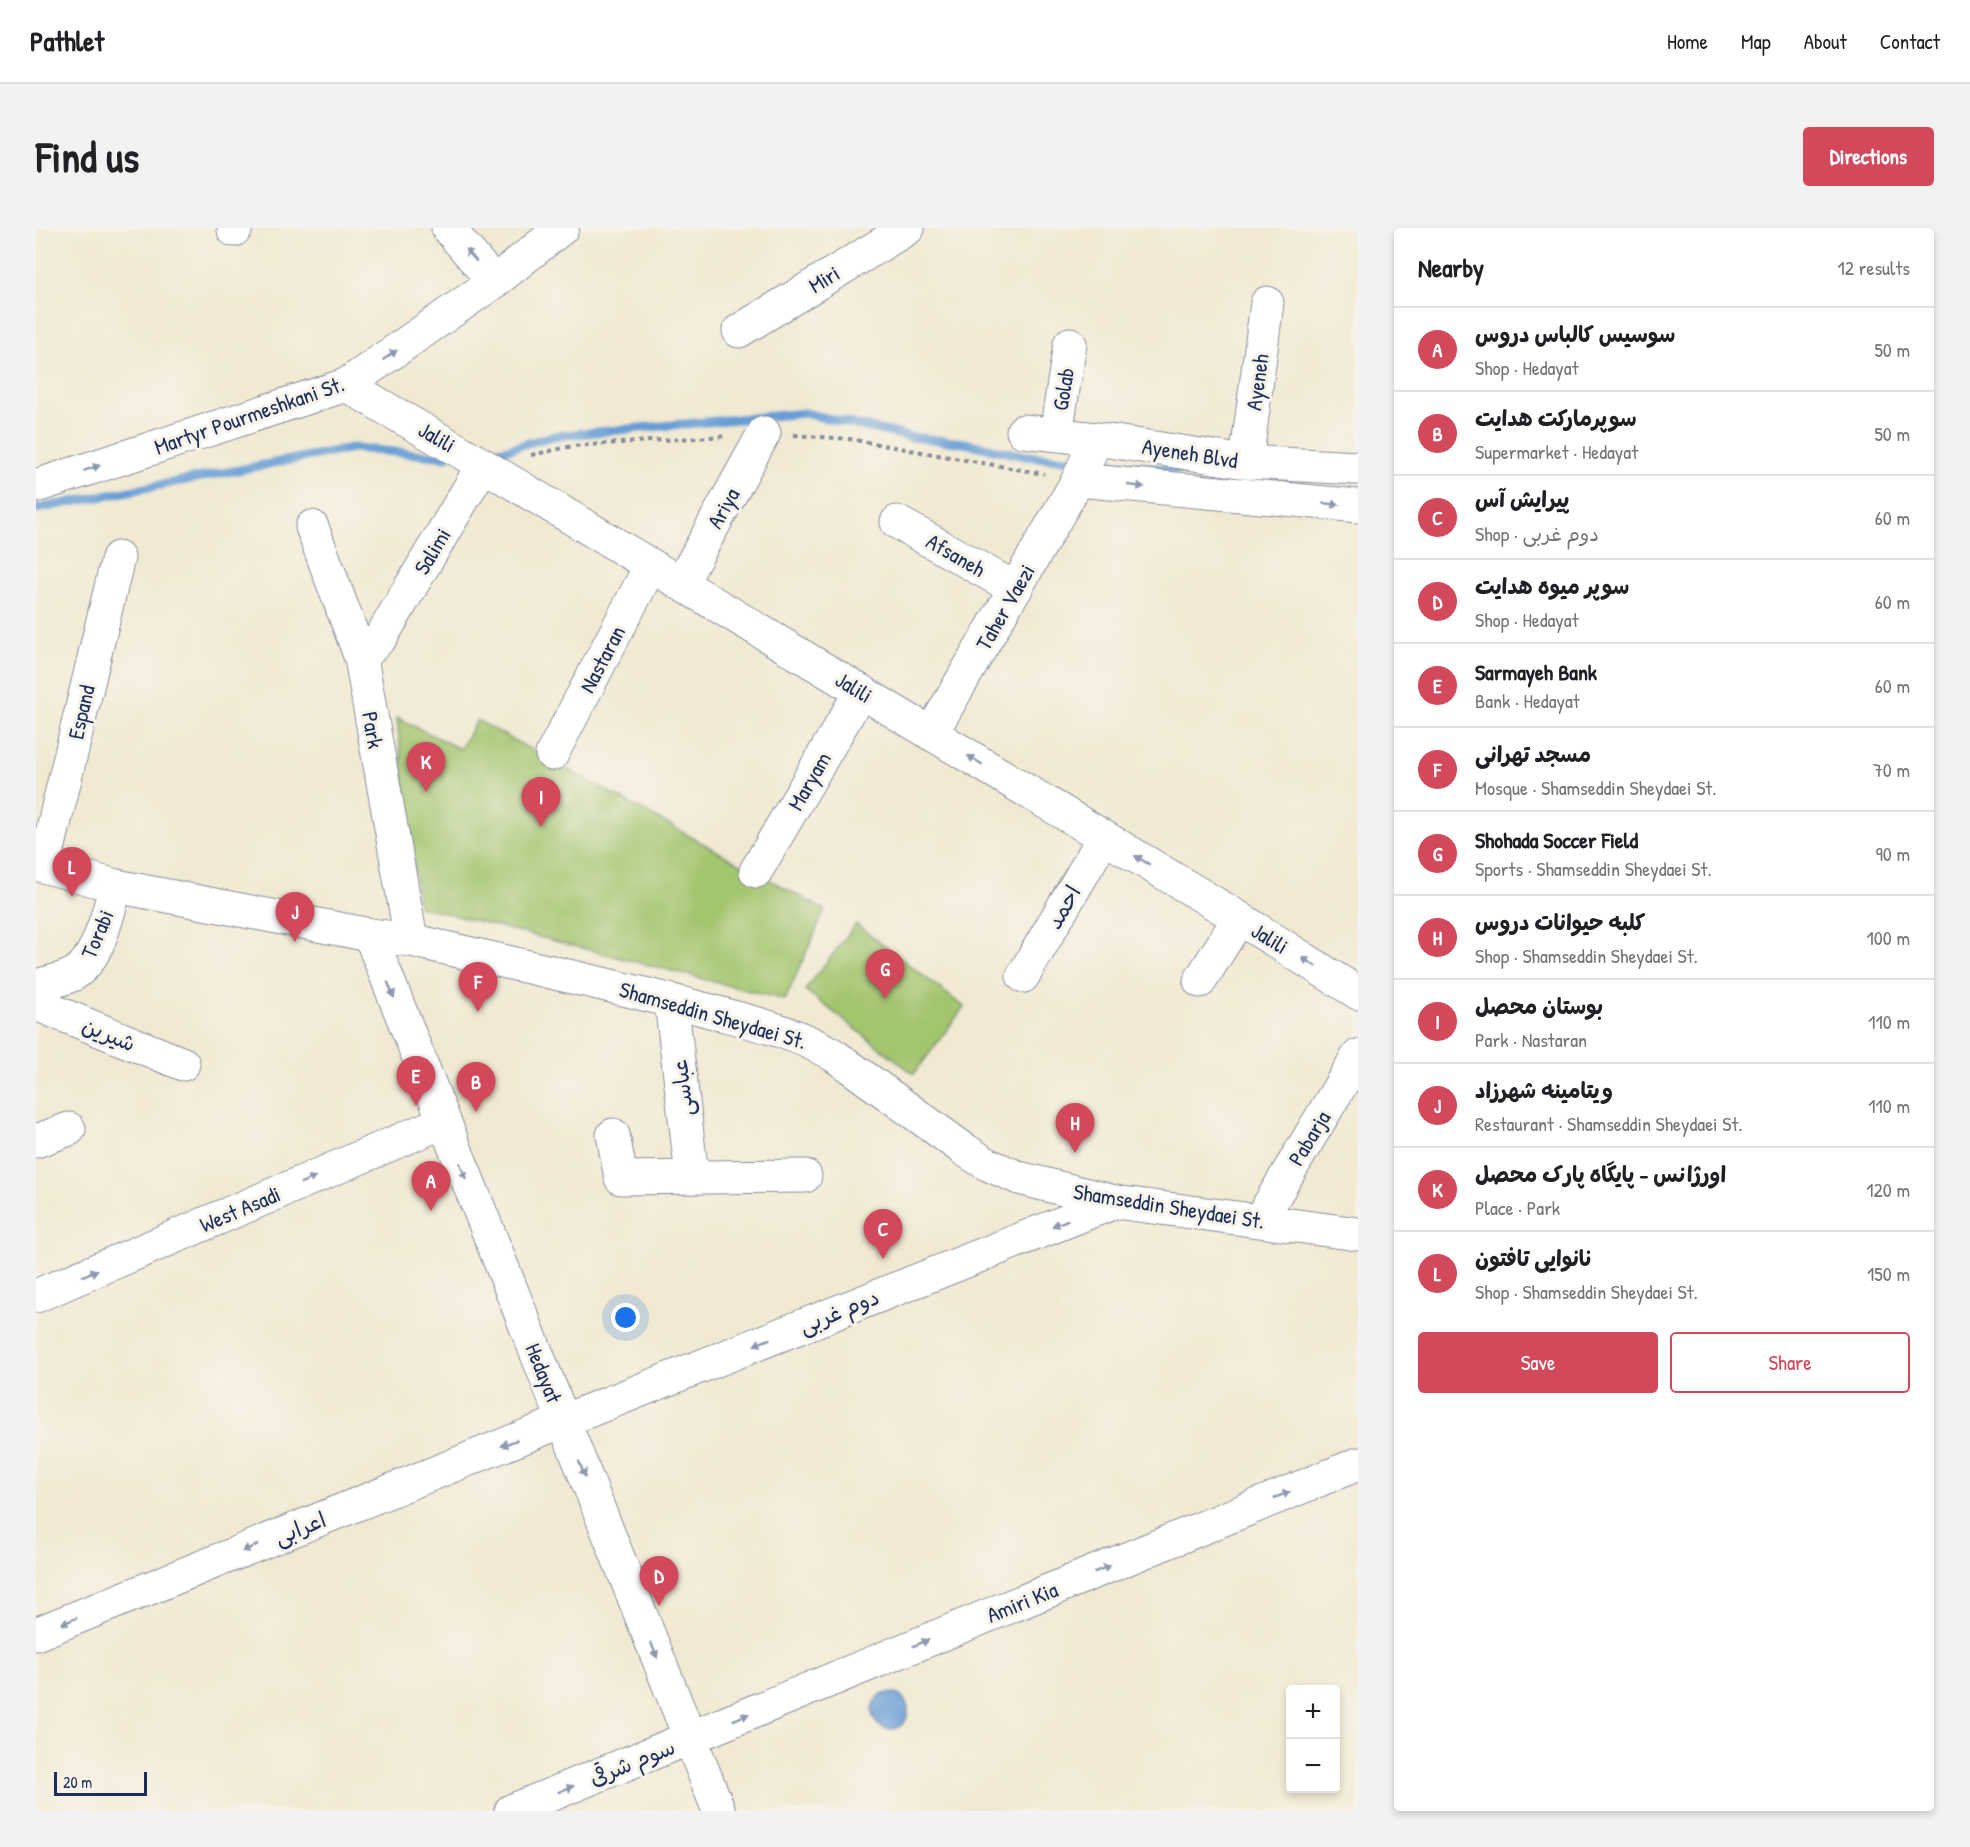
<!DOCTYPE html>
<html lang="en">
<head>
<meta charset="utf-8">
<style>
	body { margin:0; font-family:"Patrick Hand","Playpen Sans Arabic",sans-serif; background:#f2f2f2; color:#202124 }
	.controls { position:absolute; right:18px; bottom:18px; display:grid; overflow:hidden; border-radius:6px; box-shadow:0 3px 9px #0003 }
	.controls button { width:54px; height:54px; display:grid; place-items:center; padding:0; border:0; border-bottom:2px solid #e0e0e0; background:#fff; color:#202124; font:30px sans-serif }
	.scale { position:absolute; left:18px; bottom:15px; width:93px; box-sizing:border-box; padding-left:6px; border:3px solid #1b2f5e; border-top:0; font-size:16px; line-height:21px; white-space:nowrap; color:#1b2f5e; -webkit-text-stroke:4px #f7f3e8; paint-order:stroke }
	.you { position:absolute; left:590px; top:1090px; width:21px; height:21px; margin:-15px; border:4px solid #fff; border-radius:50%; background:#1a73e8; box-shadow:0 0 0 9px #1a73e833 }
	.badge { display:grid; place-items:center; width:39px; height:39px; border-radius:50%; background:#d1495b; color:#fff; font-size:20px; font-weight:700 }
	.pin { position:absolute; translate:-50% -50px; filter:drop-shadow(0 2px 3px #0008) }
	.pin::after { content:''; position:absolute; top:32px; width:21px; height:18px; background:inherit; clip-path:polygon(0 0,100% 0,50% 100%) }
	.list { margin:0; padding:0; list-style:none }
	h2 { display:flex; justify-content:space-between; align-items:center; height:78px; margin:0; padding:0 24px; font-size:26px }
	h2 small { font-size:20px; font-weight:400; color:#757577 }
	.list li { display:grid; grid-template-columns:39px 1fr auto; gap:18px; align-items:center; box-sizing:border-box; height:84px; padding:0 24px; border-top:2px solid #e0e0e0 }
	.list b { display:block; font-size:22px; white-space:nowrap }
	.list p { margin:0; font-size:20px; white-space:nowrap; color:#757577 }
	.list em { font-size:20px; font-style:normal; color:#757577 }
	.actions { display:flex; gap:12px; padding:18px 24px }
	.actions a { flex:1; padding:14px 0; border:2px solid #d1495b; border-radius:6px; text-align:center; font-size:21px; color:#d1495b }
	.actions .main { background:#d1495b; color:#fff }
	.map { position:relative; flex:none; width:1322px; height:1583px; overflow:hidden; border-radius:6px }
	header { display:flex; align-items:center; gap:36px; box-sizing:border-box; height:84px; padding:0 30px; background:#fff; border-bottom:2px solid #e0e0e0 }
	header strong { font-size:28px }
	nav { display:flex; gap:33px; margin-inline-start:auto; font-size:21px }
	.intro { display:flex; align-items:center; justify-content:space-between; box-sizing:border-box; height:144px; padding:0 36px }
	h1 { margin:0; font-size:42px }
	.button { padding:15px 27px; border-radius:6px; background:#d1495b; color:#fff; font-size:21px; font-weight:700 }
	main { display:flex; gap:36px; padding:0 36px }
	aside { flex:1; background:#fff; border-radius:6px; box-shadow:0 3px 9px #0003 }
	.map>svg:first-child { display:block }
	.green { fill:#a3c56e; stroke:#5f7a66; stroke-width:1.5 }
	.water { fill:#679ed5; stroke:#41669a; stroke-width:1.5 }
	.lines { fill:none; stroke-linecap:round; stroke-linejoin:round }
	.stream { stroke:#679ed5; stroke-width:9 }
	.minor-casing { stroke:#868c98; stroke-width:35 }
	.path { stroke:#868c98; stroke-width:4; stroke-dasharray:4.5 4.5; stroke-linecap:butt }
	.minor { stroke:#fff; stroke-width:33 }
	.oneway { fill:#8d97ae }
	.labels { text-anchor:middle; stroke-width:6; stroke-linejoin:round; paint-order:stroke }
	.street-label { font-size:22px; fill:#1b2f5e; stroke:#f7f3e8 }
</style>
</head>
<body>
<header>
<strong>Pathlet</strong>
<nav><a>Home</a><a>Map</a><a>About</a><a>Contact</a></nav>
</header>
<div class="intro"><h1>Find us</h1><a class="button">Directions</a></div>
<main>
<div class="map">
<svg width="1322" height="1583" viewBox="0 0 1322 1583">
	<rect width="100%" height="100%" fill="#f7f3e8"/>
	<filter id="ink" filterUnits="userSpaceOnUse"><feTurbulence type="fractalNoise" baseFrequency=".0167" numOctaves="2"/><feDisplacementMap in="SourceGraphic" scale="12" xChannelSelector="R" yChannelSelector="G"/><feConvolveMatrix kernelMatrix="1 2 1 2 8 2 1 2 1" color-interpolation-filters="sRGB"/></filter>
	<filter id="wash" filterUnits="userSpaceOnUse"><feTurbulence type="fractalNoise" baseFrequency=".008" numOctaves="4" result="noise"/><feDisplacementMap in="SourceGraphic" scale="24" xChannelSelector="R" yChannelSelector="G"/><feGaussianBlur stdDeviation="1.35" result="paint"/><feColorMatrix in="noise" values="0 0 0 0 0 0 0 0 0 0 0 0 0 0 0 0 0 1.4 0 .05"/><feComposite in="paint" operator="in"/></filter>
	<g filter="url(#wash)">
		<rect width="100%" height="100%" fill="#f1e9d2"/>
		<g class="green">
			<path d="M361,490l63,31 17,-29 348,190 -40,90 -367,-94z"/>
			<path d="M820,696l108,83 -50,67 -109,-84z"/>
		</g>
		<circle class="water" cx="854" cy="1483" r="18"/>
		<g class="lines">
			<g class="stream">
				<path d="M445,225l23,-3 49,-14 251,-23 107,24 53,6 62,13 186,17"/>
				<path d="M0,281l316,-61 95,9"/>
			</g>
		</g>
	</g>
	<g filter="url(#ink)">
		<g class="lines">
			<g class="minor-casing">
				<g id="minor">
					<path d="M412,0l46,54"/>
					<path d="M198,2l2,-2"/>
					<path d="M703,103l169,-103"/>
					<path d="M310,157l137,80 756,453 119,75"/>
					<path d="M987,203l73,8 150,23 112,6"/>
					<path d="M1020,206l14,-90"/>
					<path d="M1210,234l21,-159"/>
					<path d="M1042,252l280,26"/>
					<path d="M0,258l310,-101 148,-103 68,-54"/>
					<path d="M861,294l119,67"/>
					<path d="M276,299l49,131 50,282"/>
					<path d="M645,356l83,-151"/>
					<path d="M325,430l20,-21 102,-172"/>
					<path d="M895,506l147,-254 18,-41"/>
					<path d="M516,526l99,-189"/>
					<path d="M0,636l80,22 254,49 41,5c97,23 195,43 292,69 46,13 92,22 132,47l130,94 22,14 32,14 96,24 243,32"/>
					<path d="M8,638l74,-308"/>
					<path d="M720,643l105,-180"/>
					<path d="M334,707l349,876"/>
					<path d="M987,748l81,-139"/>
					<path d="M1164,753l39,-63"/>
					<path d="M0,758c11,-3 25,-6 36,-11 27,-14 35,-61 44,-89"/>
					<path d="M635,773l21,175"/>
					<path d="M0,776l147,60"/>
					<path d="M577,907l8,43 184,-2"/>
					<path d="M0,913l33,-12"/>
					<path d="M1224,992l98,-164"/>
					<path d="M0,1068l407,-174"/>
					<path d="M0,1406l527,-213 552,-219"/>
					<path d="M475,1583l847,-347"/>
				</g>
			</g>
			<g class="path">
				<path d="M758,207l55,4 195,35"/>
				<path d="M495,227l42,-9 153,-10"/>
			</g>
			<use href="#minor" class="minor"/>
		</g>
		<defs><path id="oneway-solid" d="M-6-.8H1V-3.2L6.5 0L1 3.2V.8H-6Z" transform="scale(1.5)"/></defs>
		<g class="oneway">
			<use href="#oneway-solid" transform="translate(435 27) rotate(-131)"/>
			<use href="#oneway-solid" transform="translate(354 127) rotate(-35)"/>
			<use href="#oneway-solid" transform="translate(56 240) rotate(-18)"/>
			<use href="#oneway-solid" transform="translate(1100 258) rotate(6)"/>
			<use href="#oneway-solid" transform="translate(1295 276) rotate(5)"/>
			<use href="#oneway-solid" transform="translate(939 532) rotate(-149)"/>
			<use href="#oneway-solid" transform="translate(1106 632) rotate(-149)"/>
			<use href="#oneway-solid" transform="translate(1273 734) rotate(-148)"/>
			<use href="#oneway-solid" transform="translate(355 762) rotate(68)"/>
			<use href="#oneway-solid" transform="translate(427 943) rotate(68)"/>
			<use href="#oneway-solid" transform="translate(272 952) rotate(-23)"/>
			<use href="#oneway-solid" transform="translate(1024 995) rotate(158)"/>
			<use href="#oneway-solid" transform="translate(54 1045) rotate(-23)"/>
			<use href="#oneway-solid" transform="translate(726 1114) rotate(158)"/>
			<use href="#oneway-solid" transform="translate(473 1215) rotate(158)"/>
			<use href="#oneway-solid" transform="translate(546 1241) rotate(68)"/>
			<use href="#oneway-solid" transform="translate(1246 1267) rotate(-22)"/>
			<use href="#oneway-solid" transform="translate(214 1320) rotate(158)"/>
			<use href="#oneway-solid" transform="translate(1066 1341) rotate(-22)"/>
			<use href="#oneway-solid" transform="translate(33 1393) rotate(158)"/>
			<use href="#oneway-solid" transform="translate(885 1415) rotate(-22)"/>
			<use href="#oneway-solid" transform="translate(618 1422) rotate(68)"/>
			<use href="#oneway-solid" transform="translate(705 1489) rotate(-22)"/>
			<use href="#oneway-solid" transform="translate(530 1561) rotate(-22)"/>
		</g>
	</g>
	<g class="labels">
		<g class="street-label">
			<text transform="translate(788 51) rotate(-31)" y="8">Miri</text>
			<text transform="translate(1221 154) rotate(-82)" y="8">Ayeneh</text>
			<text transform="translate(1027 161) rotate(-81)" y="8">Golab</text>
			<text transform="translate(213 187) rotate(-19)" y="8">Martyr Pourmeshkani St.</text>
			<text transform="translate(401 209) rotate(30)" y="8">Jalili</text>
			<text transform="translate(1154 225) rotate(9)" y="8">Ayeneh Blvd</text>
			<text transform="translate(687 280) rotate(-61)" y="8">Ariya</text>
			<text transform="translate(396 323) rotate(-59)" y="8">Salimi</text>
			<text transform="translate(920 327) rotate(30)" y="8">Afsaneh</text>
			<text transform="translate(969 379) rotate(-60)" y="8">Taher Vaezi</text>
			<text transform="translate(566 431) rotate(-62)" y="8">Nastaran</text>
			<text transform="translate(818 459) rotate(31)" y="8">Jalili</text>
			<text transform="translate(45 484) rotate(-77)" y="8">Espand</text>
			<text transform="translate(337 502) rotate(80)" y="8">Park</text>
			<text transform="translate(773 553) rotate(-60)" y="8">Maryam</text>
			<text transform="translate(1027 679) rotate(-60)" y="8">احمد</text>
			<text transform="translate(61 706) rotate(-67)" y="8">Torabi</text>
			<text transform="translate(1234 710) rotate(32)" y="8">Jalili</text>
			<text transform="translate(677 787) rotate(16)" y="8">Shamseddin Sheydaei St.</text>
			<text transform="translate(73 806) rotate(22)" y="8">شیرین</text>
			<text transform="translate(646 860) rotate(-97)" y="8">عباسی</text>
			<text transform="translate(1273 910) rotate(-59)" y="8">Pabarja</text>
			<text transform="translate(1133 978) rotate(9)" y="8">Shamseddin Sheydaei St.</text>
			<text transform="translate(204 981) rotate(-23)" y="8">West Asadi</text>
			<text transform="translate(803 1083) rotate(-22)" y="8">دوم غربی</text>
			<text transform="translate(508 1145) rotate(68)" y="8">Hedayat</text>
			<text transform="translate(264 1300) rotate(-22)" y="8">اعرابی</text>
			<text transform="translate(986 1374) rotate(-22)" y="8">Amiri Kia</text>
			<text transform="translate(596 1534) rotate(-22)" y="8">سوم شرقی</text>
		</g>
	</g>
</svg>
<div class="controls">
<button>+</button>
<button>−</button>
</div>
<div class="scale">20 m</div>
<div class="you"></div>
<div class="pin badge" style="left:395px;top:983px">A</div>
<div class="pin badge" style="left:440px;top:884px">B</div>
<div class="pin badge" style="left:847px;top:1031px">C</div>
<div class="pin badge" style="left:623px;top:1378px">D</div>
<div class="pin badge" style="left:380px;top:878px">E</div>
<div class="pin badge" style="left:442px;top:784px">F</div>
<div class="pin badge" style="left:849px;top:771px">G</div>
<div class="pin badge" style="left:1039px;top:925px">H</div>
<div class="pin badge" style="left:505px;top:599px">I</div>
<div class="pin badge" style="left:259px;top:714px">J</div>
<div class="pin badge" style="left:390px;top:564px">K</div>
<div class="pin badge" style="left:36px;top:669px">L</div>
</div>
<aside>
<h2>Nearby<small>12 results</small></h2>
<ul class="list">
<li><span class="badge">A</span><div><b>سوسیس کالباس دروس</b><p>Shop · Hedayat</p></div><em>50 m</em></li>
<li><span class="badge">B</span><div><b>سوپرمارکت هدایت</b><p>Supermarket · Hedayat</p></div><em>50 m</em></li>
<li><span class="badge">C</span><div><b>پیرایش آس</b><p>Shop · دوم غربی</p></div><em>60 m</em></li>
<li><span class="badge">D</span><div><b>سوپر میوه هدایت</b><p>Shop · Hedayat</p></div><em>60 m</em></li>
<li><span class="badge">E</span><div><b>Sarmayeh Bank</b><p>Bank · Hedayat</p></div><em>60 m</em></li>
<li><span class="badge">F</span><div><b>مسجد تهرانی</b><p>Mosque · Shamseddin Sheydaei St.</p></div><em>70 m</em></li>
<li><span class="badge">G</span><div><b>Shohada Soccer Field</b><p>Sports · Shamseddin Sheydaei St.</p></div><em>90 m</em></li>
<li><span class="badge">H</span><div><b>کلبه حیوانات دروس</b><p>Shop · Shamseddin Sheydaei St.</p></div><em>100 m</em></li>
<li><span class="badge">I</span><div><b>بوستان محصل</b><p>Park · Nastaran</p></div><em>110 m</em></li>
<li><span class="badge">J</span><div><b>ویتامینه شهرزاد</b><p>Restaurant · Shamseddin Sheydaei St.</p></div><em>110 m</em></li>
<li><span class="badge">K</span><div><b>اورژانس - پایگاه پارک محصل</b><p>Place · Park</p></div><em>120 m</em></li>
<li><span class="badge">L</span><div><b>نانوایی تافتون</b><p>Shop · Shamseddin Sheydaei St.</p></div><em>150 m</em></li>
</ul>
<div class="actions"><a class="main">Save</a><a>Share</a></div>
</aside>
</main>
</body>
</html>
